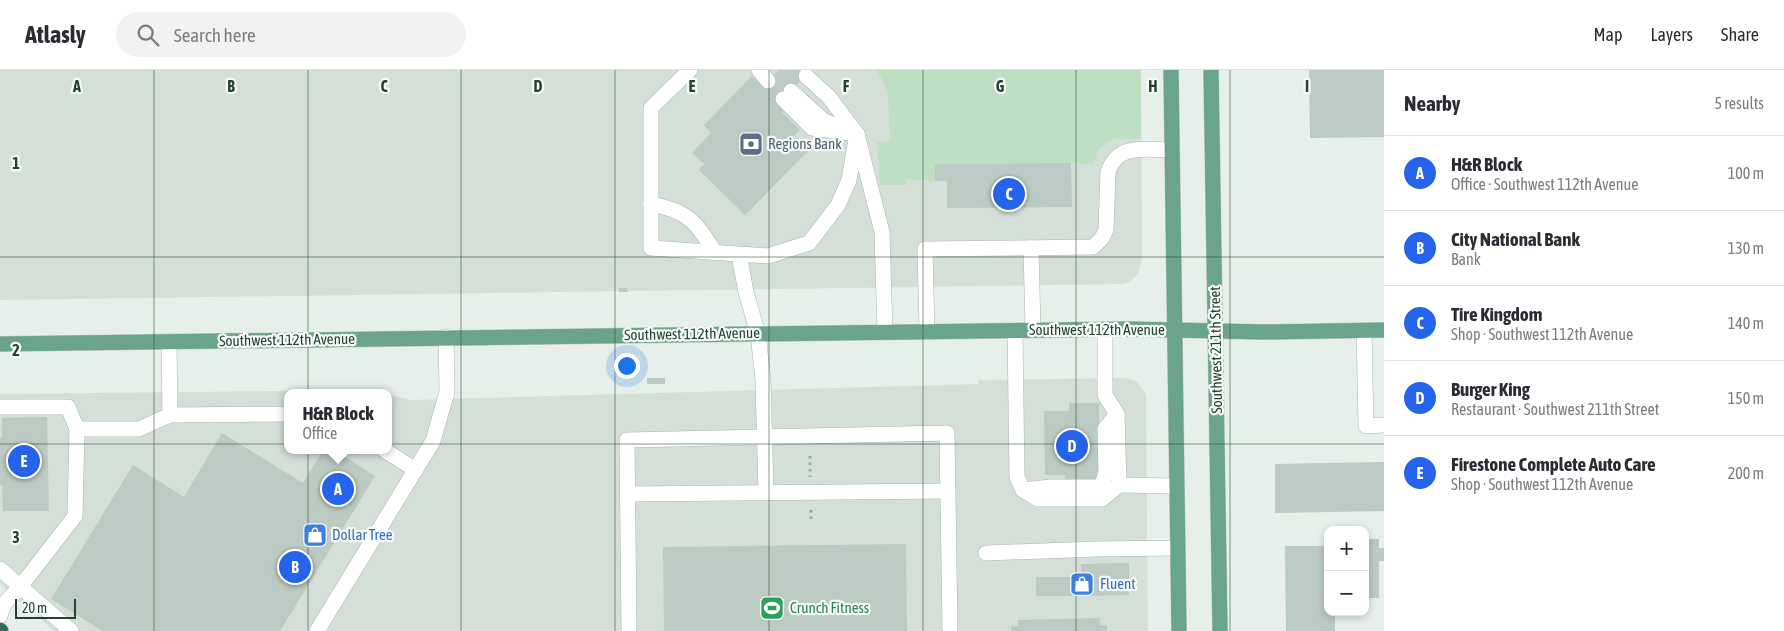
<!DOCTYPE html>
<html lang="en">
<head>
<meta charset="utf-8">
<style>
	body { margin:0; font-family:"Asap Condensed",sans-serif; background:#f2f2f3; color:#2b2b33 }
	.controls { position:absolute; right:15px; bottom:15px; display:grid; overflow:hidden; border-radius:10px; box-shadow:0 2px 8px #0003 }
	.controls button { width:45px; height:45px; display:grid; place-items:center; padding:0; border:0; border-bottom:1px solid #e1e1e2; background:#fff; color:#2b2b33; font:25px sans-serif }
	.scale { position:absolute; left:15px; bottom:12px; width:61px; box-sizing:border-box; padding-left:5px; border:2px solid #244135; border-top:0; font-size:14px; line-height:18px; white-space:nowrap; color:#244135; -webkit-text-stroke:4px #f7fbf8; paint-order:stroke }
	.you { position:absolute; left:626px; top:295px; width:18px; height:18px; margin:-12px; border:4px solid #fff; border-radius:50%; background:#1a73e8; box-shadow:0 0 0 8px #1a73e833 }
	.badge { display:grid; place-items:center; width:32px; height:32px; border-radius:50%; background:#2563eb; color:#fff; font-size:16px; font-weight:700 }
	.pin { position:absolute; translate:-50% -50%; border:2px solid #fff; box-shadow:0 1px 5px #0006 }
	.popup { position:absolute; left:284px; top:319px; width:108px; height:65px; box-sizing:border-box; display:grid; place-content:center; border-radius:10px; background:#fff; filter:drop-shadow(0 1px 4px #0005); font-size:16px; white-space:nowrap; color:#7c7c81 }
	.popup b { font-size:19px; color:#2b2b33 }
	.popup::after { content:''; position:absolute; left:50%; top:100%; margin-left:-10px; border:10px solid transparent; border-top-color:#fff }
	.list { margin:0; padding:0; list-style:none }
	h2 { display:flex; justify-content:space-between; align-items:center; height:65px; margin:0; padding:0 20px; font-size:21px }
	h2 small { font-size:16px; font-weight:400; color:#7c7c81 }
	.list li { display:grid; grid-template-columns:32px 1fr auto; gap:15px; align-items:center; box-sizing:border-box; height:75px; padding:0 20px; border-top:1px solid #e1e1e2 }
	.list b { display:block; font-size:19px; white-space:nowrap }
	.list p { margin:0; font-size:16px; white-space:nowrap; color:#7c7c81 }
	.list em { font-size:16px; font-style:normal; color:#7c7c81 }
	.icon { flex:none; width:28px; height:28px; fill:none; stroke:currentColor; stroke-width:2; stroke-linecap:round; stroke-linejoin:round }
	.map { position:relative; flex:none; width:1384px; height:561px; overflow:hidden }
	header { display:flex; align-items:center; gap:30px; box-sizing:border-box; height:70px; padding:0 25px; background:#fff; border-bottom:1px solid #e1e1e2 }
	header strong { font-size:24px }
	nav { display:flex; gap:28px; margin-inline-start:auto; font-size:18px }
	.search { width:350px; height:45px; background:#f2f2f3; display:flex; align-items:center; gap:12px; box-sizing:border-box; padding:0 18px; border-radius:28px; color:#7c7c81; font-size:19px }
	main { display:flex }
	aside { flex:1; background:#fff }
	.map>svg:first-child { display:block }
	.built { fill:#d4dfd8 }
	.green { fill:#bfdfc3 }
	.building { fill:#bbcac2 }
	.lines { fill:none; stroke-linecap:round; stroke-linejoin:round }
	.minor-tunnel { stroke:#bfccc5; stroke-width:15; stroke-dasharray:15 8; stroke-linecap:butt }
	.minor-casing { stroke:#a8b7af; stroke-width:16 }
	.major-casing { stroke:#c2cac6; stroke-width:16 }
	.highway-casing { stroke:#c2cac6; stroke-width:16 }
	.path { stroke:#86b29e; stroke-width:3; stroke-dasharray:2.5 4; stroke-linecap:butt }
	.minor { stroke:#fff; stroke-width:15 }
	.major { stroke:#6ba48d; stroke-width:15 }
	.highway { stroke:#306e58; stroke-width:15 }
	.grid { fill:none; stroke:#244135; stroke-width:1; stroke-opacity:0.55 }
	.labels { text-anchor:middle; stroke-width:4.5; stroke-linejoin:round; paint-order:stroke }
	.service-label { font-size:15px; fill:#4e5e75; stroke:#f7fbf8; text-anchor:start }
	.street-label { font-size:15px; fill:#244135; stroke:#f7fbf8 }
	.shop-label { font-size:15px; fill:#366cbe; stroke:#f7fbf8; text-anchor:start }
	.leisure-label { font-size:15px; fill:#27864d; stroke:#f7fbf8; text-anchor:start }
	.grid-label { font-size:16px; text-anchor:middle; font-weight:bold; fill:#244135; stroke:#f7fbf8; stroke-width:4.5; stroke-linejoin:round; paint-order:stroke }
</style>
</head>
<body>
<header>
<strong>Atlasly</strong>
<div class="search"><svg class="icon" aria-label="search" viewBox="0 0 24 24"><circle cx="10" cy="10" r="6"/><path d="M15 15l6 6"/></svg>Search here</div>
<nav><a>Map</a><a>Layers</a><a>Share</a></nav>
</header>
<main>
<div class="map">
<svg width="1384" height="561" viewBox="0 0 1384 561">
	<rect width="100%" height="100%" fill="#e6efe9"/>
	<g class="built">
		<path d="M0,0h1141l1,188 -4,16 -8,8 -8,2 -1122,16z"/>
		<path d="M1128,308l9,4 7,9 2,6 2,234h-1094l-54,-47v-190l364,-4 12,3h-88v57h100v-55l23,5 567,-16v-4z"/>
	</g>
	<path class="green" d="M877,0h263l1,67 -3,2c-23,0 -27,-4 -42,15l1,5 -5,5 -21,-1 -135,1 -1,17 -29,-2v6h-26l-3,-43 13,-1 -2,-49z"/>
	<g class="building">
		<path d="M779,0h32l-33,34 6,6 -2,2 18,18 -7,7 15,14 -63,64 -46,-45 5,-6 -12,-11 19,-20 -7,-8 48,-49 11,10z"/>
		<path d="M1309,0h75v67l-74,1z"/>
		<path d="M1071,93l1,44 -125,1v-27h-12v-17z"/>
		<path d="M619,218h8l1,4h-9z"/>
		<rect x="647" y="308" width="18" height="6"/>
		<path d="M1069,333h30l1,80h-35v-8h-20l-1,-64h25z"/>
		<path d="M47,347l2,94h-46l-1,-26h-2v-48h2v-19z"/>
		<path d="M222,363l81,50 20,-33h11l41,26 -95,155h-177l-52,-32 82,-134 51,32z"/>
		<path d="M1384,392v49l-109,2v-49z"/>
		<path d="M1365,469h14v9h5v13h-5v37h-14z"/>
		<path d="M906,474l1,87h-243l-1,-84z"/>
		<path d="M1285,476h43v66h7v19h-49z"/>
		<path d="M1129,493v32l-47,1v-5h-7v5h-39v-19h45v-13z"/>
		<path d="M1100,548v7h7v6h-96v-5h7v-6z"/>
	</g>
	<g class="lines">
		<g class="minor-tunnel">
			<path d="M786,0l13,13"/>
			<path d="M775,4l16,17"/>
		</g>
		<g class="minor-casing">
			<g id="minor">
				<path d="M690,0l-39,38v140l117,8 41,-13 29,-38 11,-25 8,-46"/>
				<path d="M759,0l9,11"/>
				<path d="M806,6l23,21 28,37 25,98 3,100"/>
				<path d="M791,21l33,30 15,6"/>
				<path d="M783,29l29,29 45,6"/>
				<path d="M651,134c37,7 46,18 64,49"/>
				<path d="M1031,178l2,82"/>
				<path d="M739,185l7,37 12,42 5,46 3,112"/>
				<path d="M1364,260l2,96 18,-1"/>
				<path d="M1015,261l2,146 6,13 15,9h64l17,-14 -2,-71 -12,-19v-66"/>
				<path d="M927,262l-2,-83 168,-2 9,-9 4,-8 2,-58c10,-30 39,-22 64,-22"/>
				<path d="M0,337h68l9,22"/>
				<path d="M170,345l118,-1"/>
				<path d="M384,380l32,20"/>
				<path d="M1119,415l58,1"/>
				<path d="M1023,420l28,-3h47l4,-1 4,-15 -1,-42 12,-15"/>
				<path d="M627,424l321,-3"/>
				<path d="M986,483l110,-4 82,-1"/>
				<path d="M0,499l71,62"/>
				<path d="M0,546l4,-12 16,-17 55,-71 2,-87h62l31,-14 -1,-74"/>
				<path d="M317,561l116,-190 14,-49 -1,-55"/>
				<path d="M629,561l-2,-191 320,-7 3,198"/>
			</g>
		</g>
		<g class="major-casing">
			<g id="major">
				<path d="M1171,0l8,561"/>
				<path d="M1211,0l9,561"/>
				<path d="M0,274l1130,-15 133,3 121,-2"/>
			</g>
		</g>
		<g class="highway-casing">
			<path id="highway" d="M0,560l1,1"/>
		</g>
		<g class="path">
			<path d="M810,386v21"/>
			<path d="M811,440v9"/>
		</g>
		<use href="#minor" class="minor"/>
		<use href="#major" class="major"/>
		<use href="#highway" class="highway"/>
	</g>
	<path class="grid" d="M154,0v561M308,0v561M461,0v561M615,0v561M769,0v561M923,0v561M1076,0v561M1230,0v561M0,187h1384M0,374h1384"/>
	<defs>
		<g id="bank-square" transform="scale(1.25)"><rect x="-9" y="-9" width="18" height="18" rx="4" fill="#5c6f8a" stroke="#f7fbf8"/><path d="M-6-4H6V4H-6ZM0-2.3a2.3 2.3 0 1 0 0 4.6a2.3 2.3 0 1 0 0-4.6Z" fill="#fff"/></g>
		<g id="shop-square" transform="scale(1.25)"><rect x="-9" y="-9" width="18" height="18" rx="4" fill="#3f7fe0" stroke="#f7fbf8"/><path d="M-5-2.5h2.3a2.7 3.5 0 0 1 5.4 0H5L5.5 6h-11ZM-1.5-2.5h3a1.5 2.3 0 0 0-3 0Z" fill="#fff"/></g>
		<g id="stadium-square" transform="scale(1.25)"><rect x="-9" y="-9" width="18" height="18" rx="4" fill="#2e9e5b" stroke="#f7fbf8"/><path d="M0-5a6.5 5 0 1 0 0 10a6.5 5 0 1 0 0-10ZM-3.5-1.8h7v3.6h-7Z" fill="#fff"/></g>
	</defs>
	<g fill-rule="evenodd">
		<use href="#bank-square" x="751" y="74"/>
		<use href="#shop-square" x="315" y="465"/>
		<use href="#shop-square" x="1082" y="514"/>
		<use href="#stadium-square" x="772" y="538"/>
	</g>
	<g class="labels">
		<g class="service-label">
			<text x="768" y="79">Regions Bank</text>
		</g>
		<g class="street-label">
			<text x="1097" y="265">Southwest 112th Avenue</text>
			<text transform="translate(692 264) rotate(-1)" y="5">Southwest 112th Avenue</text>
			<text transform="translate(287 270) rotate(-1)" y="5">Southwest 112th Avenue</text>
			<text transform="translate(1216 280) rotate(-91)" y="5">Southwest 211th Street</text>
		</g>
		<g class="shop-label">
			<text x="332" y="470">Dollar Tree</text>
			<text x="1100" y="519">Fluent</text>
		</g>
		<g class="leisure-label">
			<text x="790" y="543">Crunch Fitness</text>
		</g>
	</g>
	<g class="grid-label">
		<text x="77" y="22">A</text>
		<text x="231" y="22">B</text>
		<text x="384" y="22">C</text>
		<text x="538" y="22">D</text>
		<text x="692" y="22">E</text>
		<text x="846" y="22">F</text>
		<text x="1000" y="22">G</text>
		<text x="1153" y="22">H</text>
		<text x="1307" y="22">I</text>
		<text x="16" y="99">1</text>
		<text x="16" y="286">2</text>
		<text x="16" y="473">3</text>
	</g>
</svg>
<div class="controls">
<button>+</button>
<button>−</button>
</div>
<div class="scale">20 m</div>
<div class="you"></div>
<div class="pin badge" style="left:338px;top:419px">A</div>
<div class="popup"><b>H&amp;R Block</b>Office</div>
<div class="pin badge" style="left:295px;top:497px">B</div>
<div class="pin badge" style="left:1009px;top:124px">C</div>
<div class="pin badge" style="left:1072px;top:376px">D</div>
<div class="pin badge" style="left:24px;top:391px">E</div>
</div>
<aside>
<h2>Nearby<small>5 results</small></h2>
<ul class="list">
<li><span class="badge">A</span><div><b>H&amp;R Block</b><p>Office · Southwest 112th Avenue</p></div><em>100 m</em></li>
<li><span class="badge">B</span><div><b>City National Bank</b><p>Bank</p></div><em>130 m</em></li>
<li><span class="badge">C</span><div><b>Tire Kingdom</b><p>Shop · Southwest 112th Avenue</p></div><em>140 m</em></li>
<li><span class="badge">D</span><div><b>Burger King</b><p>Restaurant · Southwest 211th Street</p></div><em>150 m</em></li>
<li><span class="badge">E</span><div><b>Firestone Complete Auto Care</b><p>Shop · Southwest 112th Avenue</p></div><em>200 m</em></li>
</ul>
</aside>
</main>
</body>
</html>
